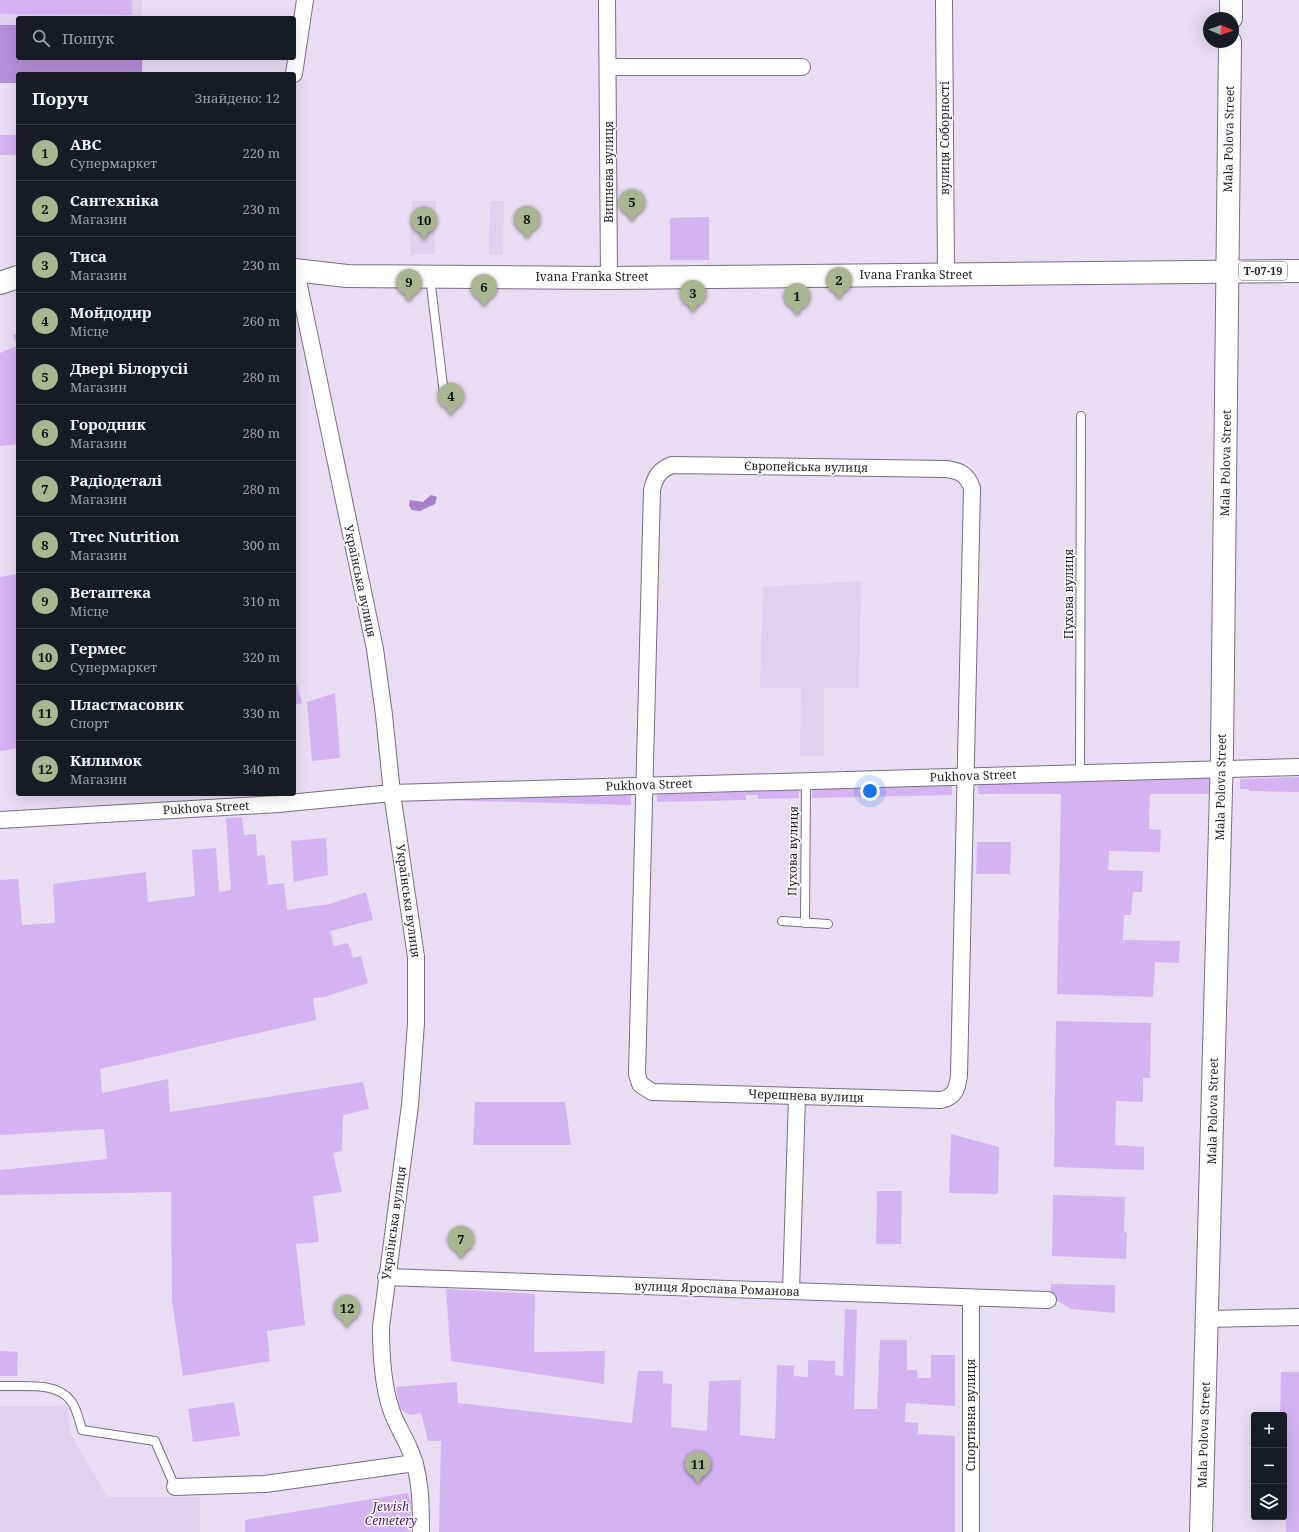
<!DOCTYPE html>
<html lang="uk">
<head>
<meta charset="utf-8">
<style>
	body { margin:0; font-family:"Noto Serif",serif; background:#242831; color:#f1f3f6 }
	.controls { position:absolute; right:12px; bottom:12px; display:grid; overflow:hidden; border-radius:4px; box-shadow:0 4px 16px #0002 }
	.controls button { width:36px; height:36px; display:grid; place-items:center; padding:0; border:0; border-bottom:1px solid #363941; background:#171b24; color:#f1f3f6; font:20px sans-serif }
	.compass { position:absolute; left:1203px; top:12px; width:36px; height:36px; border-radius:50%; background:#171b24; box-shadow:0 4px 16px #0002; rotate:92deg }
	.you { position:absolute; left:870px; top:791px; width:14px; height:14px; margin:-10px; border:3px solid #fff; border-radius:50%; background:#1a73e8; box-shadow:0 0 0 6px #1a73e833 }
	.badge { display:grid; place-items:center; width:26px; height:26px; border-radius:50%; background:#acb591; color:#111; font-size:13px; font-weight:700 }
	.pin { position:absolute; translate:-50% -33px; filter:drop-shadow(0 1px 2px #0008) }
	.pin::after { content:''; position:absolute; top:21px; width:14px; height:12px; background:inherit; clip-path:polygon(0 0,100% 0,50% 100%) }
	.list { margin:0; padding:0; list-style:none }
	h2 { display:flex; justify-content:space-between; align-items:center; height:52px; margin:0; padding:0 16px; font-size:17px }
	h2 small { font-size:13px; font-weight:400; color:#9ea1a6 }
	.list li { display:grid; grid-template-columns:26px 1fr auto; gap:12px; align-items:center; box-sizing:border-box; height:56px; padding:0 16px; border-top:1px solid #363941 }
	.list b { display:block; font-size:15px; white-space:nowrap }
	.list p { margin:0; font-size:13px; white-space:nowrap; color:#9ea1a6 }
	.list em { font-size:13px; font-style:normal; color:#9ea1a6 }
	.icon { flex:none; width:22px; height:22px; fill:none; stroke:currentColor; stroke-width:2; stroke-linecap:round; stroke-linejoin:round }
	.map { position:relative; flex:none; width:1299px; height:1532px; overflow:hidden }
	.search { position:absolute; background:#171b24; box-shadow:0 4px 16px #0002; left:16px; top:16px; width:280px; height:44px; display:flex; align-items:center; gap:10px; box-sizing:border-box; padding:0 14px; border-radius:4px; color:#9ea1a6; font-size:15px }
	.panel { position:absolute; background:#171b24; box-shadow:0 4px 16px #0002; left:16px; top:72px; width:280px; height:724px; border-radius:4px }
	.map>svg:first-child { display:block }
	.built { fill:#e0d1ee }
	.green { fill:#d5b3f3 }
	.forest { fill:#b68dd9 }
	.water { fill:#a97fcb }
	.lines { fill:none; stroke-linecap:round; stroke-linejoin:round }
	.lane-casing { stroke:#786e82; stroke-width:10 }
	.street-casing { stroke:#786e82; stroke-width:18 }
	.secondary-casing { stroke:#786e82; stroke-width:24 }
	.primary-casing { stroke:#786e82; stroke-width:24 }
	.lane { stroke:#fff; stroke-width:8 }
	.street { stroke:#fff; stroke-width:16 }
	.secondary { stroke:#fff; stroke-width:22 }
	.primary { stroke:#fff; stroke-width:22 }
	.labels { text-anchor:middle; stroke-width:3; stroke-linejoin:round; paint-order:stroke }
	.shield { fill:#fff; stroke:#646267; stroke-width:1 }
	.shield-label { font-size:11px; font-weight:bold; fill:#221e26 }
	.street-label { font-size:12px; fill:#221e26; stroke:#fff }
	.park-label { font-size:12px; font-style:italic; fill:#4d1470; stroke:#fff }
</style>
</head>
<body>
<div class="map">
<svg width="1299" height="1532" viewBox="0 0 1299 1532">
	<rect width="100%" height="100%" fill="#e8ddf3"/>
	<g class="built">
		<path d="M0,0h142v18h-124v7h-18z"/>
		<path d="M412,201h24l-1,53h-22v3l-3,-1z"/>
		<path d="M490,201h14l-1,54h-14z"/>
		<path d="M861,581l-2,107h-35v68h-24l1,-68h-41l3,-101z"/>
		<path d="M0,1406h68l2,27 37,64h93v35h-200z"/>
	</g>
	<g class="green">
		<path d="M0,0h132v15l-132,-1z"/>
		<rect x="0" y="135" width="18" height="20"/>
		<path d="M709,217v43h-39v-42z"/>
		<path d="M18,333v111l-18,2v-93l17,-7 -4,-11z"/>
		<path d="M18,574v174l-18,3v-174z"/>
		<path d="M294,673l8,30 -8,2z"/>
		<path d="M335,693l5,65 -28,3 -5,-59z"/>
		<path d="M1299,777v15l-50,-1v-2h-9v-10z"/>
		<path d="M1209,778v16h-59l-1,35 12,1 -1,22 -51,-1 -1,19 35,1 -1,21h-9l-2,23h-7l-1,25 57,1 -1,22 -24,-1 -2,35 -96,-3 4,-200h-83v-10z"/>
		<path d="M952,785v10l-140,3v-9z"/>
		<path d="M799,790v8l-41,1v-4h-12v5l-89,2v-8z"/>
		<path d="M631,795v10l-196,-5z"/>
		<path d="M242,817l2,18 12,-1 1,22 8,-1 3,30 16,-2 3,27 43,-6 36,-12 7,28 -43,11 4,15 14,-3 5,15 8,-2 7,27 -44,14 -11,1 3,22 -216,49 2,24 66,-14 2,33 193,-30 6,27 -26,6 -1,36 -9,2 9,39 -29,4 6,46 -23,2 9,81 -38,6 3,30 -87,15 -11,-76 -1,-108 -171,3v-25l107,-11 -3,-30 -104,6v-255l18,-1 4,46 33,-2 -2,-39 93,-12 2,30 47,-6 -3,-46 24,-2 3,44 12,-2 -5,-72z"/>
		<path d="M326,838l2,37 -34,7 -3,-41z"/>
		<path d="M977,842h34l-1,32h-34z"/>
		<path d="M1056,1021l95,2 -1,55h-7v24l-27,-1 -1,44 29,2v23l-90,-3z"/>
		<path d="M475,1102h90l6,43h-98z"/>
		<path d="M951,1134l48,13 -1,47 -49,-1z"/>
		<path d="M877,1191h25l-1,53h-25z"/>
		<path d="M1053,1195l72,2 -1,35 3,1 -1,26 -74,-3z"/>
		<path d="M1051,1284l64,1v28l-44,-4 -20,-12z"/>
		<path d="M446,1289l89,5 -1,58 71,-1 -1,33 -153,-23z"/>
		<path d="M845,1309l12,1 -3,99h23l3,-69h27v30h10l1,8h13v-23h24v51l-49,-3 -1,19 13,1v11l37,2v96h-516l2,-91h-13l-7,-28 -11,2 -10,-6 -4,-22 61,-5 1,21 174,20 6,-52h25v12l9,1 -1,43 36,4 2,-50 32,-1 -1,55 35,4 2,-74 17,1v10l14,1v-17l27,1v14l8,1z"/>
		<path d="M0,1351l18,1 -1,24h-17z"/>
		<path d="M1281,1372h18v160h-13l-2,-117h-4z"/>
		<path d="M234,1402l6,34 -47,6 -5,-33z"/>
		<path d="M408,1493l3,10 -1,29h-165v-12z"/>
	</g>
	<path class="forest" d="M0,25h18v33h124v16h-124v9h-18z"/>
	<path class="water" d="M431,495l6,2 -2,7 -15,7 -8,-1 -3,-4 1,-6 13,2z"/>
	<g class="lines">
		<g class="lane-casing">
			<g id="lane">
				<path d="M430,277l14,117"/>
				<path d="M1080,772l1,-356"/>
				<path d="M782,921l46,3"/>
				<path d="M805,923l1,-143"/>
				<path d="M0,1386c22,1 56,-5 71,15 6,8 8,19 11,29l73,11 20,46"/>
			</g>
		</g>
		<g class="street-casing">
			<g id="street">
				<path d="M607,0l2,278"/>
				<path d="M944,0l2,275"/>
				<path d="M608,67h194"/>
				<path d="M294,74l11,-74"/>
				<path d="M296,271l79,378 9,66 8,78 24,164v66l-6,82 -29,222c0,26 1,54 9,79 4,15 13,28 19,42 12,26 12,56 12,84"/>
				<path d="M672,465l274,4c14,2 21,5 26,19l-13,588c-2,13 -4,21 -18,24l-289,-8 -12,-8 -3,-10 15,-584c3,-13 7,-20 20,-25z"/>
				<path d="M0,820l278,-16 114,-11 907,-26"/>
				<path d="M386,1277l662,23"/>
				<path d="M791,1291l6,-195"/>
				<path d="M971,1298v234"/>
				<path d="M1208,1319l91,-2"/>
				<path d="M175,1487l90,-3 150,-21"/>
			</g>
		</g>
		<g class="secondary-casing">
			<g id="secondary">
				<path d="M1231,18v-18"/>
				<path d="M1201,1532l21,-779 8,-711"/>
			</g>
		</g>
		<g class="primary-casing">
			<g id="primary">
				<path d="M294,270l53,6 262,2 690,-7"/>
				<path d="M0,283l18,-6"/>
			</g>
		</g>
		<use href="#lane" class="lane"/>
		<use href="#street" class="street"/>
		<use href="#secondary" class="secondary"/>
		<use href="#primary" class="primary"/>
	</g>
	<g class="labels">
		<rect class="shield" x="1239" y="262" width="48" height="18" rx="3"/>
		<g class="shield-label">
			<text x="1263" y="275">Т-07-19</text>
		</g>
		<g class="street-label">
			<text transform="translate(945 138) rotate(-90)" y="4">вулиця Соборності</text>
			<text transform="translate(1229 139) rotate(-89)" y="4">Mala Polova Street</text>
			<text transform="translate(609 172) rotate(-90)" y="4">Вишнева вулиця</text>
			<text x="916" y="279">Ivana Franka Street</text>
			<text x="592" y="281">Ivana Franka Street</text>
			<text transform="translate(1226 463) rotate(-89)" y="4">Mala Polova Street</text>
			<text transform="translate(806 467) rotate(1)" y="4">Європейська вулиця</text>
			<text transform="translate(360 581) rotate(78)" y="4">Українська вулиця</text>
			<text transform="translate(1069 594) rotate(-90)" y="4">Пухова вулиця</text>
			<text transform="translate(973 776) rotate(-2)" y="4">Pukhova Street</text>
			<text transform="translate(649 785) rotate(-2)" y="4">Pukhova Street</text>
			<text transform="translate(1221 787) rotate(-89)" y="4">Mala Polova Street</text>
			<text transform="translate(206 808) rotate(-3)" y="4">Pukhova Street</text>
			<text transform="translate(793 851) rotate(-89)" y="4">Пухова вулиця</text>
			<text transform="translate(408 901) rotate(82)" y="4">Українська вулиця</text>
			<text transform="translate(806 1096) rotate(2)" y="4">Черешнева вулиця</text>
			<text transform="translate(1213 1111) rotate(-89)" y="4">Mala Polova Street</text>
			<text transform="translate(394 1223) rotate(-82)" y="4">Українська вулиця</text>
			<text transform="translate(717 1289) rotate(2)" y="4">вулиця Ярослава Романова</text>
			<text transform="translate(971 1415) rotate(-90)" y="4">Спортивна вулиця</text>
			<text transform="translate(1204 1435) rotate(-88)" y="4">Mala Polova Street</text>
		</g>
		<g class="park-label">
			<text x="391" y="1511">Jewish<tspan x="391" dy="14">Cemetery</tspan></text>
		</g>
	</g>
</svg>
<div class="controls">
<button>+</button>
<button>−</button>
<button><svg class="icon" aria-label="layers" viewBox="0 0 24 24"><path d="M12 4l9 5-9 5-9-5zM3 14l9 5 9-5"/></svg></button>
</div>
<svg class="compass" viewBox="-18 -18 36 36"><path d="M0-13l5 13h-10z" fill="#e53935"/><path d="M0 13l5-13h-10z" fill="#9ea1a6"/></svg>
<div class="you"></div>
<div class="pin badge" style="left:797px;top:316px">1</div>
<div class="pin badge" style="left:839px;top:300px">2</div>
<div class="pin badge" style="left:693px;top:313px">3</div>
<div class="pin badge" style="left:451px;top:416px">4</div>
<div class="pin badge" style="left:632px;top:222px">5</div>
<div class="pin badge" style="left:484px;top:307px">6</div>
<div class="pin badge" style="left:461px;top:1259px">7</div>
<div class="pin badge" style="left:527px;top:239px">8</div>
<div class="pin badge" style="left:409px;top:302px">9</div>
<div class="pin badge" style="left:424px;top:240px">10</div>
<div class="pin badge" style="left:698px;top:1484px">11</div>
<div class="pin badge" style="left:347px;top:1328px">12</div>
<div class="search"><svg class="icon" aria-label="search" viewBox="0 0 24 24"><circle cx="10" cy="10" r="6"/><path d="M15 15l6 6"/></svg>Пошук</div>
<section class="panel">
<h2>Поруч<small>Знайдено: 12</small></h2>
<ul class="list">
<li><span class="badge">1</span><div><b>ABC</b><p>Супермаркет</p></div><em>220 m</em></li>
<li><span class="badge">2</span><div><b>Сантехніка</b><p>Магазин</p></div><em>230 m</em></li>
<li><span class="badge">3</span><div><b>Тиса</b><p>Магазин</p></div><em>230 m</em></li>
<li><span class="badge">4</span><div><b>Мойдодир</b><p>Місце</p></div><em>260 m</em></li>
<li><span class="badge">5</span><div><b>Двері Білорусіі</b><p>Магазин</p></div><em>280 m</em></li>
<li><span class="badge">6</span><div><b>Городник</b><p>Магазин</p></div><em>280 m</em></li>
<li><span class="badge">7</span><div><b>Радіодеталі</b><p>Магазин</p></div><em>280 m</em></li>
<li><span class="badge">8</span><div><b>Trec Nutrition</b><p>Магазин</p></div><em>300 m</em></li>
<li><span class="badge">9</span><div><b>Ветаптека</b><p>Місце</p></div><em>310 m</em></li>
<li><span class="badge">10</span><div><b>Гермес</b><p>Супермаркет</p></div><em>320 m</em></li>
<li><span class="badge">11</span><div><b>Пластмасовик</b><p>Спорт</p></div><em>330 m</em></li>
<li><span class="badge">12</span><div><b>Килимок</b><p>Магазин</p></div><em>340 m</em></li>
</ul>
</section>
</div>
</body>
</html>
